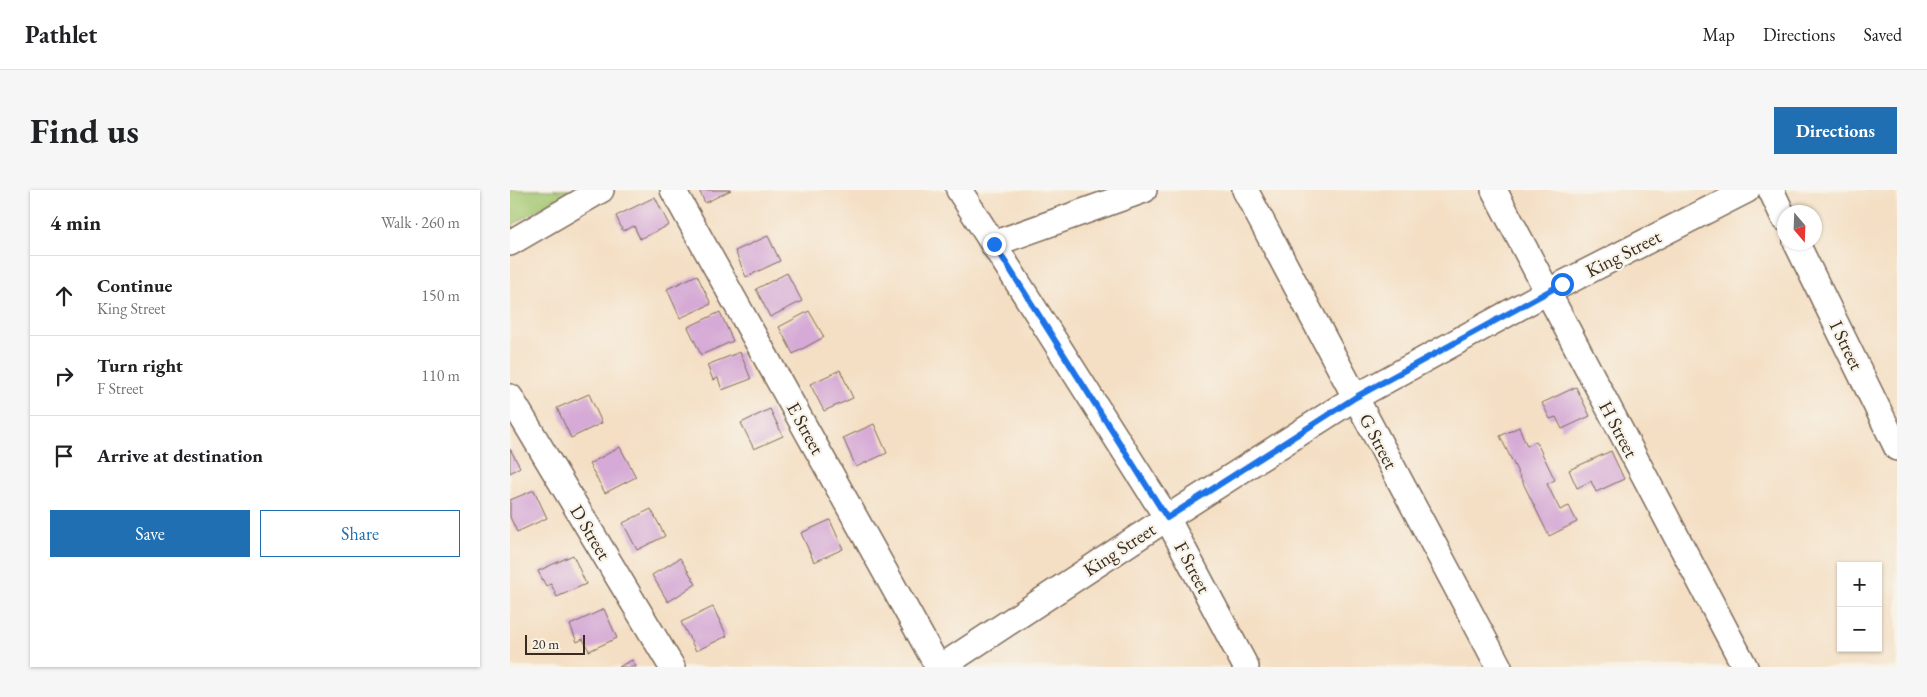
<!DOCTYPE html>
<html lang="en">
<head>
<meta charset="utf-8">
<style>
	body { margin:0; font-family:"EB Garamond",serif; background:#f6f6f6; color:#202124 }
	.controls { position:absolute; right:15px; bottom:15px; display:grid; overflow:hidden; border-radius:0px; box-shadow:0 1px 4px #0004 }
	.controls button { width:45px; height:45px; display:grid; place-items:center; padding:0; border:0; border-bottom:1px solid #e0e0e0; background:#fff; color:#202124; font:25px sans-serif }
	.compass { position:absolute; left:1267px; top:15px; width:45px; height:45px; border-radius:50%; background:#fff; box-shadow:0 1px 4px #0004; rotate:161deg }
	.scale { position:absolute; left:15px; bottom:12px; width:60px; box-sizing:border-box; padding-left:5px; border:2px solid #3b2a1e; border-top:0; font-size:14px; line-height:18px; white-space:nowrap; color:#3b2a1e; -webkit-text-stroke:4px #f7f3e8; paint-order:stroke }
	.stop { position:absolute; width:15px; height:15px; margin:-11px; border:4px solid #1a73e8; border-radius:50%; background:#fff }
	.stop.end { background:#1a73e8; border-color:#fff; box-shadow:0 1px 5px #0008 }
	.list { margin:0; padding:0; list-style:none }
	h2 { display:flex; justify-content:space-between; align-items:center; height:65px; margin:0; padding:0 20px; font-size:21px }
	h2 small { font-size:16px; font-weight:400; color:#757577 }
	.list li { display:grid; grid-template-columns:32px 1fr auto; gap:15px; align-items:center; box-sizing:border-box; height:80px; padding:0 20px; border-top:1px solid #e0e0e0 }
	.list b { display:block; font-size:19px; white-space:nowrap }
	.list p { margin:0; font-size:16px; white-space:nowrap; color:#757577 }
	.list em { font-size:16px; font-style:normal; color:#757577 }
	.actions { display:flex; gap:10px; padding:15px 20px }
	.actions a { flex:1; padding:11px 0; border:1px solid #1f6fb2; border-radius:0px; text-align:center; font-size:18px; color:#1f6fb2 }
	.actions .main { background:#1f6fb2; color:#fff }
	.icon { flex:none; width:28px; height:28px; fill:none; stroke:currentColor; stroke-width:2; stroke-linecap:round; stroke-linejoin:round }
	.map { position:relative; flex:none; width:1387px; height:477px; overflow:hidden; border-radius:0px }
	header { display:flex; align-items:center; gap:30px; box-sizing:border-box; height:70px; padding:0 25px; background:#fff; border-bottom:1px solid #e0e0e0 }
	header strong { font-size:24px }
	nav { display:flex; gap:28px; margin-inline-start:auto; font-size:18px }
	.intro { display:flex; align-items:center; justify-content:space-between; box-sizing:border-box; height:120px; padding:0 30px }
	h1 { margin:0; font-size:35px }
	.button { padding:12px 22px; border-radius:0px; background:#1f6fb2; color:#fff; font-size:18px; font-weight:700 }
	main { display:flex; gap:30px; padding:0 30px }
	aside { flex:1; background:#fff; border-radius:0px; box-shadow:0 1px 4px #0004 }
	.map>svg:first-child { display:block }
	.green { fill:#a4c872; stroke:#707948 }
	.building { fill:#d6aad6 }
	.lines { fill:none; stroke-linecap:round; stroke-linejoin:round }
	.minor-casing { stroke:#7c6958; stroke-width:28 }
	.minor { stroke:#fff; stroke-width:25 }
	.route { stroke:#1a73e8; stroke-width:6 }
	.labels { text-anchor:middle; stroke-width:4.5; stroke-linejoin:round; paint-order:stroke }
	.street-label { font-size:19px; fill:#3b2a1e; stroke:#f7f3e8 }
</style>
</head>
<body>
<header>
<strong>Pathlet</strong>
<nav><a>Map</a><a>Directions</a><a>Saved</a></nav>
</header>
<div class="intro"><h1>Find us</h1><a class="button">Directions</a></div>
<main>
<aside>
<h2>4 min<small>Walk · 260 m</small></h2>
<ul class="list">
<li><svg class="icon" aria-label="ahead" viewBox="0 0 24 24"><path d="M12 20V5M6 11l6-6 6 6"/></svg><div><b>Continue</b><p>King Street</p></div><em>150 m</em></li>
<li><svg class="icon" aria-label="right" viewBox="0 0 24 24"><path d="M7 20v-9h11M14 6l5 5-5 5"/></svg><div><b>Turn right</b><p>F Street</p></div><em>110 m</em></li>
<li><svg class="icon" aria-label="arrive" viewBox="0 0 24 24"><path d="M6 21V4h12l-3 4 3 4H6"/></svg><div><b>Arrive at destination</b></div></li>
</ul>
<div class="actions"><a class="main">Save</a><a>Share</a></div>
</aside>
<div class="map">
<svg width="1387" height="477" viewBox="0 0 1387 477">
	<rect width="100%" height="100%" fill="#f7f3e8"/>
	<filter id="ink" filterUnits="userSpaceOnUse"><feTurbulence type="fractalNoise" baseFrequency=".02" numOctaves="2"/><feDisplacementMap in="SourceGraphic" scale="10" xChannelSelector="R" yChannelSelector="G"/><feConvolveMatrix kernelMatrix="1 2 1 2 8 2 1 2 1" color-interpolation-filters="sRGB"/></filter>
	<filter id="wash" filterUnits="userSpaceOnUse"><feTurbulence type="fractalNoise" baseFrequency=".0096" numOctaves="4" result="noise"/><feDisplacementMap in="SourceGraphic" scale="20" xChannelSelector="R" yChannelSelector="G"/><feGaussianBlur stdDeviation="1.12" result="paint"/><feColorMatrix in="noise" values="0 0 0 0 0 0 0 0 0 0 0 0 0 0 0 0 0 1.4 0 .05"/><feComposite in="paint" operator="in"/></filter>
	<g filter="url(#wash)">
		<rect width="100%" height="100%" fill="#f4dfc4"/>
		<path class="green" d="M0,0h61l-61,36z"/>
		<g id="blocks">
			<g class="building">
				<path d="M189,0h32l-26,13z"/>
				<path d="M145,7l14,28 -29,14 -6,-13 -11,5 -7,-15z"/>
				<path d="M258,46l12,25 -34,16 -11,-26z"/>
				<path d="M277,83l15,28 -32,16 -14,-28z"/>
				<path d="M187,85l14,29 -31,14 -13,-29z"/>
				<path d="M299,121l15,26 -31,17 -14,-27z"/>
				<path d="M210,122l13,29 -32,14 -13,-28z"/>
				<path d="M230,162l11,27 -29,11 -4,-12 -5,2 -6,-15z"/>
				<path d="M330,180l13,28 -29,13 -14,-27z"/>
				<path d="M1066,197l14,29 -28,13 -6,-12 -6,2 -8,-16z"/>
				<path d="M79,204l13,29 -31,15 -14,-30z"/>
				<path d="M260,219l13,27 -29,13 -13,-26z"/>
				<path d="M364,234l13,29 -31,14 -13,-29z"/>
				<path d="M1009,237l8,19 9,-5 19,39 -8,4 13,26 9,-4 8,16 -28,14 -49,-100z"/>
				<path d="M110,257l16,30 -31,16 -16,-29z"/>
				<path d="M0,259l10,18 -10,6z"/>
				<path d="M1101,261l13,28 -28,13 -5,-11 -14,7 -8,-18z"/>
				<path d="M24,300l13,28 -30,14 -7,-15v-17z"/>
				<path d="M141,319l14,27 -28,14 -14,-27z"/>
				<path d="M320,330l13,29 -29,13 -13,-29z"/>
				<path d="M63,365l13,29 -29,13 -6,-13 -5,2 -8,-15z"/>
				<path d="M170,368l16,26 -28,18 -16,-27z"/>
				<path d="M203,417l14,29 -31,15 -15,-29z"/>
				<path d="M94,419l13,29 -28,13 -6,-12 -6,3 -7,-17z"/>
				<path d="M122,470l4,7h-17z"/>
			</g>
		</g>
	</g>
	<g filter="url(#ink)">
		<use href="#blocks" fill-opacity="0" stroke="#7c6958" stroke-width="1"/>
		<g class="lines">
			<g class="minor-casing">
				<g id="minor">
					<path d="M163,0l265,477"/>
					<path d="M449,0l208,328 79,149"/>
					<path d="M735,0l254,477"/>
					<path d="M984,0l251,477"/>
					<path d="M1261,0l13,28"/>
					<path d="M1286,52l101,206"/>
					<path d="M0,53l91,-53"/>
					<path d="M483,54l151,-54"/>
					<path d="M0,207l162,270"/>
					<path d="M431,477l226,-149 189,-121 191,-105 200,-102"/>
				</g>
			</g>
			<use href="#minor" class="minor"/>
		</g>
	</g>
	<g class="lines" filter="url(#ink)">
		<path class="route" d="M484,54l173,274 189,-121 206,-113"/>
	</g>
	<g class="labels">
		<g class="street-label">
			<text transform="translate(1113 63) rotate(-27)" y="7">King Street</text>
			<text transform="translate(1337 155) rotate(64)" y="7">I Street</text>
			<text transform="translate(296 238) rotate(61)" y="7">E Street</text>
			<text transform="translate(1109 239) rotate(62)" y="7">H Street</text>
			<text transform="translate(869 251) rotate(62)" y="7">G Street</text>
			<text transform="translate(81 342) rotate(59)" y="7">D Street</text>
			<text transform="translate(609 359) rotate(-33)" y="7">King Street</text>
			<text transform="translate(683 377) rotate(62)" y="7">F Street</text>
		</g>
	</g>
</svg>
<div class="controls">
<button>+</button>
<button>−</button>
</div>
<svg class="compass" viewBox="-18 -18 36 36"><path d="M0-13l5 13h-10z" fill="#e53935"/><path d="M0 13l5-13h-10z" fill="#757577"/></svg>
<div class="scale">20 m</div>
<div class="stop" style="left:1052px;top:94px"></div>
<div class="stop end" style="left:484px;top:54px"></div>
</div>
</main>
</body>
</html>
